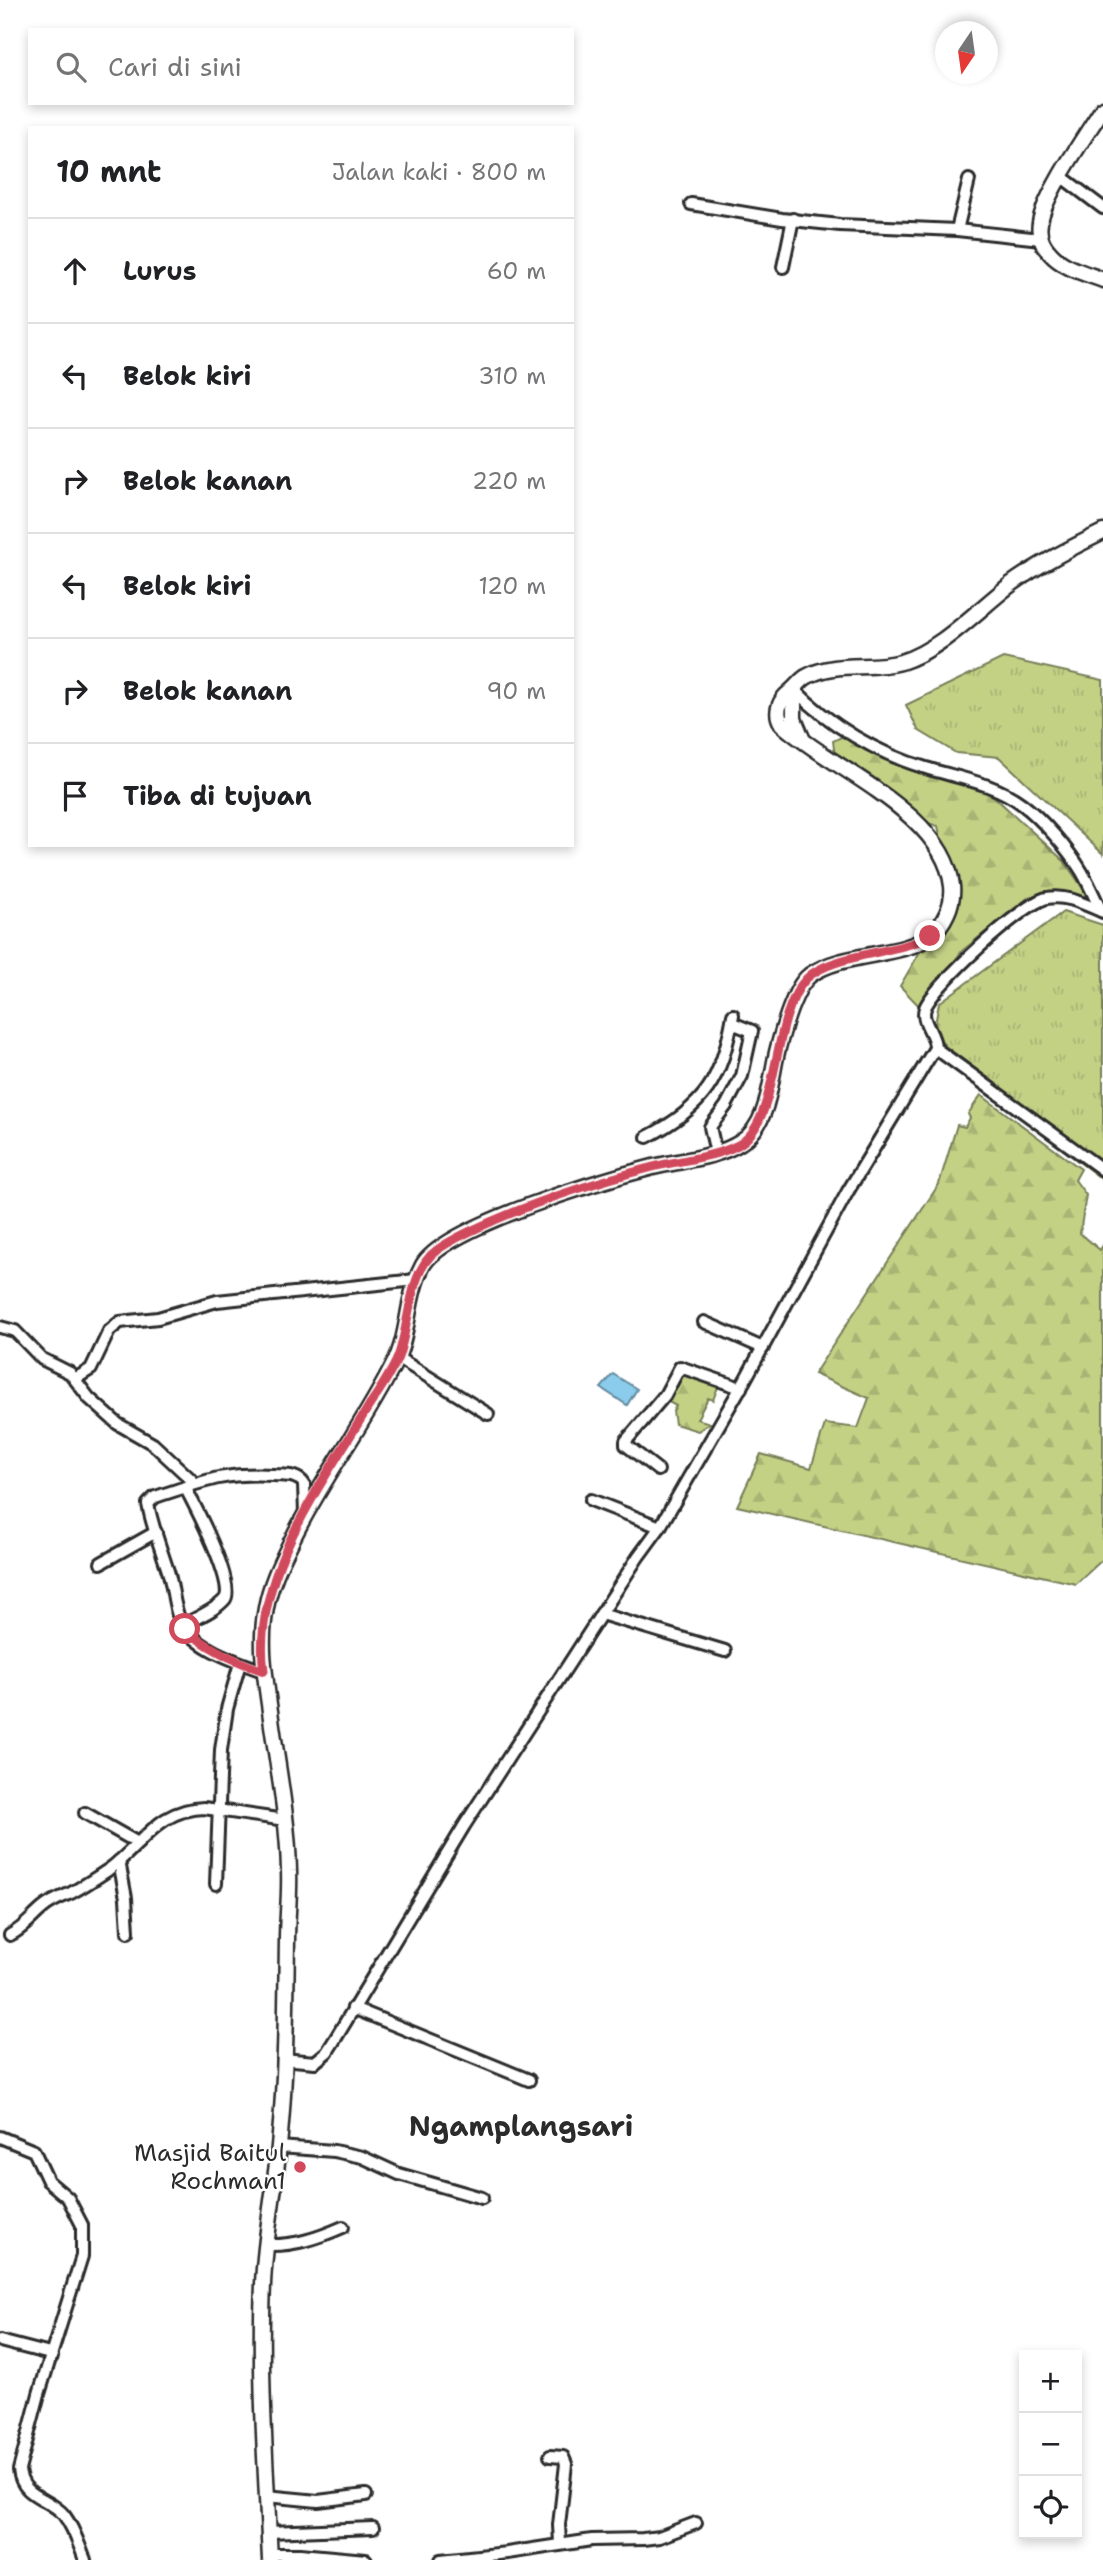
<!DOCTYPE html>
<html lang="id">
<head>
<meta charset="utf-8">
<style>
	body { margin:0; font-family:"Shantell Sans",sans-serif; background:#f6f6f6; color:#202124 }
	.controls { position:absolute; right:21px; bottom:21px; display:grid; overflow:hidden; border-radius:0px; box-shadow:0 4px 10px #0003 }
	.controls button { width:63px; height:63px; display:grid; place-items:center; padding:0; border:0; border-bottom:2px solid #e0e0e0; background:#fff; color:#202124; font:35px sans-serif }
	.compass { position:absolute; left:935px; top:21px; width:63px; height:63px; border-radius:50%; background:#fff; box-shadow:0 4px 10px #0003; rotate:193deg }
	.stop { position:absolute; width:21px; height:21px; margin:-16px; border:5px solid #d1495b; border-radius:50%; background:#fff }
	.stop.end { background:#d1495b; border-color:#fff; box-shadow:0 2px 7px #0008 }
	.list { margin:0; padding:0; list-style:none }
	h2 { display:flex; justify-content:space-between; align-items:center; height:91px; margin:0; padding:0 28px; font-size:30px }
	h2 small { font-size:23px; font-weight:400; color:#757577 }
	.list li { display:grid; grid-template-columns:46px 1fr auto; gap:21px; align-items:center; box-sizing:border-box; height:105px; padding:0 28px; border-top:2px solid #e0e0e0 }
	.list b { display:block; font-size:26px; white-space:nowrap }
	.list em { font-size:23px; font-style:normal; color:#757577 }
	.icon { flex:none; width:38px; height:38px; fill:none; stroke:currentColor; stroke-width:2; stroke-linecap:round; stroke-linejoin:round }
	.map { position:relative; flex:none; width:1103px; height:2560px; overflow:hidden }
	.search { position:absolute; background:#fff; box-shadow:0 4px 10px #0003; left:28px; top:28px; width:546px; height:77px; display:flex; align-items:center; gap:18px; box-sizing:border-box; padding:0 24px; border-radius:0px; color:#757577; font-size:26px }
	.panel { position:absolute; background:#fff; box-shadow:0 4px 10px #0003; left:28px; top:126px; width:546px; height:721px; border-radius:0px }
	.map>svg:first-child { display:block }
	.grass { fill:url(#grass-tufts); stroke:#777e58; stroke-width:2 }
	.forest { fill:url(#forest-firs); stroke:#777e58; stroke-width:2 }
	.water { fill:#8bccec; stroke:#658c9f; stroke-width:2 }
	.lines { fill:none; stroke-linecap:round; stroke-linejoin:round }
	.minor-casing { stroke:#2b2b2b; stroke-width:16 }
	.major-casing { stroke:#2b2b2b; stroke-width:19 }
	.minor { stroke:#fff; stroke-width:10 }
	.major { stroke:#fff; stroke-width:14 }
	.route { stroke:#d1495b; stroke-width:9 }
	.poi-dot { fill:#d1495b; stroke:#fff; stroke-width:2.5 }
	.labels { text-anchor:middle; stroke-width:5; stroke-linejoin:round; paint-order:stroke }
	.poi-label { font-size:24px; fill:#2b2b2b; stroke:#fff; text-anchor:end }
	.quarter-label { font-size:28px; font-weight:bold; fill:#2b2b2b; stroke:#fff }
</style>
</head>
<body>
<div class="map">
<svg width="1103" height="2560" viewBox="0 0 1103 2560">
	<defs>
		<pattern id="grass-tufts" width="24" height="20" patternUnits="userSpaceOnUse" patternTransform="scale(1.75)"><rect width="24" height="20" fill="#c3d185"/><path d="M3 7l-1-3M5 7V3M7 7l1-3M15 17l-1-3M17 17v-4M19 17l1-3" fill="none" stroke="#a8b473"/></pattern>
		<pattern id="forest-firs" width="22" height="20" patternUnits="userSpaceOnUse" patternTransform="scale(1.75)"><rect width="22" height="20" fill="#c3d185"/><path d="M5 1l3.5 6h-7zM16 11l3.5 6h-7z" fill="#a8b473"/></pattern>
	</defs>
	<rect width="100%" height="100%" fill="#fff"/>
	<filter id="ink" filterUnits="userSpaceOnUse"><feTurbulence type="fractalNoise" baseFrequency=".0143" numOctaves="2"/><feDisplacementMap in="SourceGraphic" scale="14" xChannelSelector="R" yChannelSelector="G"/><feConvolveMatrix kernelMatrix="1 2 1 2 8 2 1 2 1" color-interpolation-filters="sRGB"/></filter>
	<g filter="url(#ink)">
		<g class="grass">
			<path d="M1003,658l100,22v174l-104,-97 -43,-4 -38,-23 -12,-25z"/>
			<path d="M1063,912l40,13v239l-132,-97 -26,-21 -11,-16 5,-27z"/>
		</g>
		<g class="forest">
			<path d="M843,736l72,35 74,21 75,69 25,36 -37,-5 -23,5 -67,54 -42,56 -20,-21 53,-91 -15,-69 -27,-8 -76,-61 -2,-16z"/>
			<path d="M945,1046l158,117v17l-161,-122z"/>
			<path d="M981,1095l100,74 -6,11 11,15 -6,38 20,17 3,-5v314l-27,25 -339,-78 24,-52 50,14 14,-44 33,4 11,-30 -55,-24 125,-190 18,-59 8,2 5,-9 -2,-4z"/>
			<path d="M681,1370l56,19 -3,4 -16,-6 -5,13 -5,-2 -11,21 13,4 -12,8 -23,-7 -2,-13 3,-5 -11,-6z"/>
		</g>
		<path class="water" d="M613,1374l24,15 -10,16 -26,-17z"/>
		<g class="lines">
			<g class="minor-casing">
				<g id="minor">
					<path d="M1062,177l41,31"/>
					<path d="M691,204l91,15 58,6 117,5 84,9"/>
					<path d="M957,230l12,-50"/>
					<path d="M783,267l10,-48"/>
					<path d="M794,689c35,36 84,65 132,79 32,10 68,15 96,36 20,15 47,46 60,68 7,12 13,26 19,39"/>
					<path d="M935,1048l168,122"/>
					<path d="M647,1137c58,-30 75,-58 86,-122"/>
					<path d="M716,1153l-6,-26 16,-21 16,-30 10,-45 -20,-8"/>
					<path d="M704,1322l59,26"/>
					<path d="M0,1327l15,4 27,28 28,14 19,25 29,26 35,20 42,39"/>
					<path d="M398,1358l90,56"/>
					<path d="M75,1379l16,-10 18,-38 11,-9 38,-4 59,-17 199,-21"/>
					<path d="M658,1470l-32,-25v-4l39,-46 15,-28 61,21"/>
					<path d="M591,1500l69,27"/>
					<path d="M101,1563l55,-31"/>
					<path d="M601,1614l124,37"/>
					<path d="M183,1625c13,-7 33,-15 42,-26 11,-15 -31,-95 -40,-112"/>
					<path d="M263,1671c-28,-10 -71,-23 -84,-53 -6,-15 -6,-32 -11,-47 -7,-22 -16,-45 -20,-67l7,-7c47,-15 68,-25 119,-22 11,1 23,-1 30,9l1,30"/>
					<path d="M85,1813l53,30"/>
					<path d="M119,1861l7,37 2,34"/>
					<path d="M216,1884l5,-134 6,-41 13,-46"/>
					<path d="M10,1935c13,-6 22,-18 33,-27 8,-7 19,-11 28,-15 13,-7 25,-15 37,-23 34,-24 49,-61 96,-62l81,12"/>
					<path d="M353,2008l176,72"/>
					<path d="M283,2059l32,3 12,-10 7,-11 130,-215 174,-269 22,-30 85,-147 103,-189 87,-143c1,-14 -15,-26 -10,-40 8,-22 99,-106 122,-110 19,-4 39,7 56,14"/>
					<path d="M0,2137l34,14 14,30 20,17 14,27v31l-43,138 -20,76c3,28 30,27 45,45 10,13 15,30 21,45"/>
					<path d="M279,2147l55,4 28,6 37,17 83,24"/>
					<path d="M267,2245c27,1 51,-7 76,-18"/>
					<path d="M0,2341l50,13 2,3"/>
					<path d="M550,2456l13,1 3,7 -7,61 1,18"/>
					<path d="M266,2496l52,5 48,-6"/>
					<path d="M269,2532l104,-4"/>
					<path d="M269,2554h31l66,6"/>
					<path d="M441,2560l66,-7 85,-13 51,-1 16,-2 37,-14"/>
				</g>
			</g>
			<g class="major-casing">
				<g id="major">
					<path d="M1103,108c-16,26 -60,88 -63,115 -2,11 2,22 10,30 13,15 35,20 53,27"/>
					<path d="M794,689v30l8,19"/>
					<path d="M270,2560c-4,-92 -11,-184 -7,-276 2,-50 13,-99 17,-149 6,-65 6,-130 7,-195 0,-23 3,-46 2,-69 -1,-54 -12,-107 -19,-160 -5,-36 -11,-67 -4,-103 4,-23 14,-44 24,-64 30,-63 73,-118 104,-180 16,-30 12,-68 29,-99 22,-39 183,-86 230,-98 28,-7 64,-9 88,-25 29,-18 29,-64 37,-94 4,-15 8,-30 14,-44 4,-10 9,-22 18,-29 31,-23 94,-18 120,-39 14,-12 24,-32 22,-50 -8,-74 -121,-117 -170,-162 -8,-12 -2,-24 8,-32 6,-5 10,-11 16,-15 30,-17 64,-6 95,-15 41,-13 75,-51 109,-77 29,-21 61,-37 93,-53"/>
				</g>
			</g>
			<use href="#minor" class="minor"/>
			<use href="#major" class="major"/>
		</g>
	</g>
	<g class="lines" filter="url(#ink)">
		<path class="route" d="M185,1629c24,20 49,32 79,42 -13,-91 54,-182 100,-257 11,-18 26,-37 34,-57 12,-31 10,-87 39,-107 18,-13 38,-21 58,-30 51,-22 104,-39 158,-53 27,-7 60,-9 85,-22 43,-23 32,-128 68,-166 24,-25 91,-25 124,-43"/>
	</g>
	<circle class="poi-dot" cx="300" cy="2167" r="7"/>
	<g class="labels">
		<g class="poi-label">
			<text x="286" y="2161">Masjid Baitul<tspan x="286" dy="28">Rochman1</tspan></text>
		</g>
		<g class="quarter-label">
			<text x="521" y="2136">Ngamplangsari</text>
		</g>
	</g>
</svg>
<div class="controls">
<button>+</button>
<button>−</button>
<button><svg class="icon" aria-label="locate" viewBox="0 0 24 24"><circle cx="12" cy="12" r="6"/><path d="M12 2v4M12 18v4M2 12h4M18 12h4"/></svg></button>
</div>
<svg class="compass" viewBox="-18 -18 36 36"><path d="M0-13l5 13h-10z" fill="#e53935"/><path d="M0 13l5-13h-10z" fill="#757577"/></svg>
<div class="stop" style="left:185px;top:1629px"></div>
<div class="stop end" style="left:930px;top:936px"></div>
<div class="search"><svg class="icon" aria-label="search" viewBox="0 0 24 24"><circle cx="10" cy="10" r="6"/><path d="M15 15l6 6"/></svg>Cari di sini</div>
<section class="panel">
<h2>10 mnt<small>Jalan kaki · 800 m</small></h2>
<ul class="list">
<li><svg class="icon" aria-label="ahead" viewBox="0 0 24 24"><path d="M12 20V5M6 11l6-6 6 6"/></svg><div><b>Lurus</b></div><em>60 m</em></li>
<li><svg class="icon" aria-label="left" viewBox="0 0 24 24"><path d="M17 20v-9H6M10 6l-5 5 5 5"/></svg><div><b>Belok kiri</b></div><em>310 m</em></li>
<li><svg class="icon" aria-label="right" viewBox="0 0 24 24"><path d="M7 20v-9h11M14 6l5 5-5 5"/></svg><div><b>Belok kanan</b></div><em>220 m</em></li>
<li><svg class="icon" aria-label="left" viewBox="0 0 24 24"><path d="M17 20v-9H6M10 6l-5 5 5 5"/></svg><div><b>Belok kiri</b></div><em>120 m</em></li>
<li><svg class="icon" aria-label="right" viewBox="0 0 24 24"><path d="M7 20v-9h11M14 6l5 5-5 5"/></svg><div><b>Belok kanan</b></div><em>90 m</em></li>
<li><svg class="icon" aria-label="arrive" viewBox="0 0 24 24"><path d="M6 21V4h12l-3 4 3 4H6"/></svg><div><b>Tiba di tujuan</b></div></li>
</ul>
</section>
</div>
</body>
</html>
